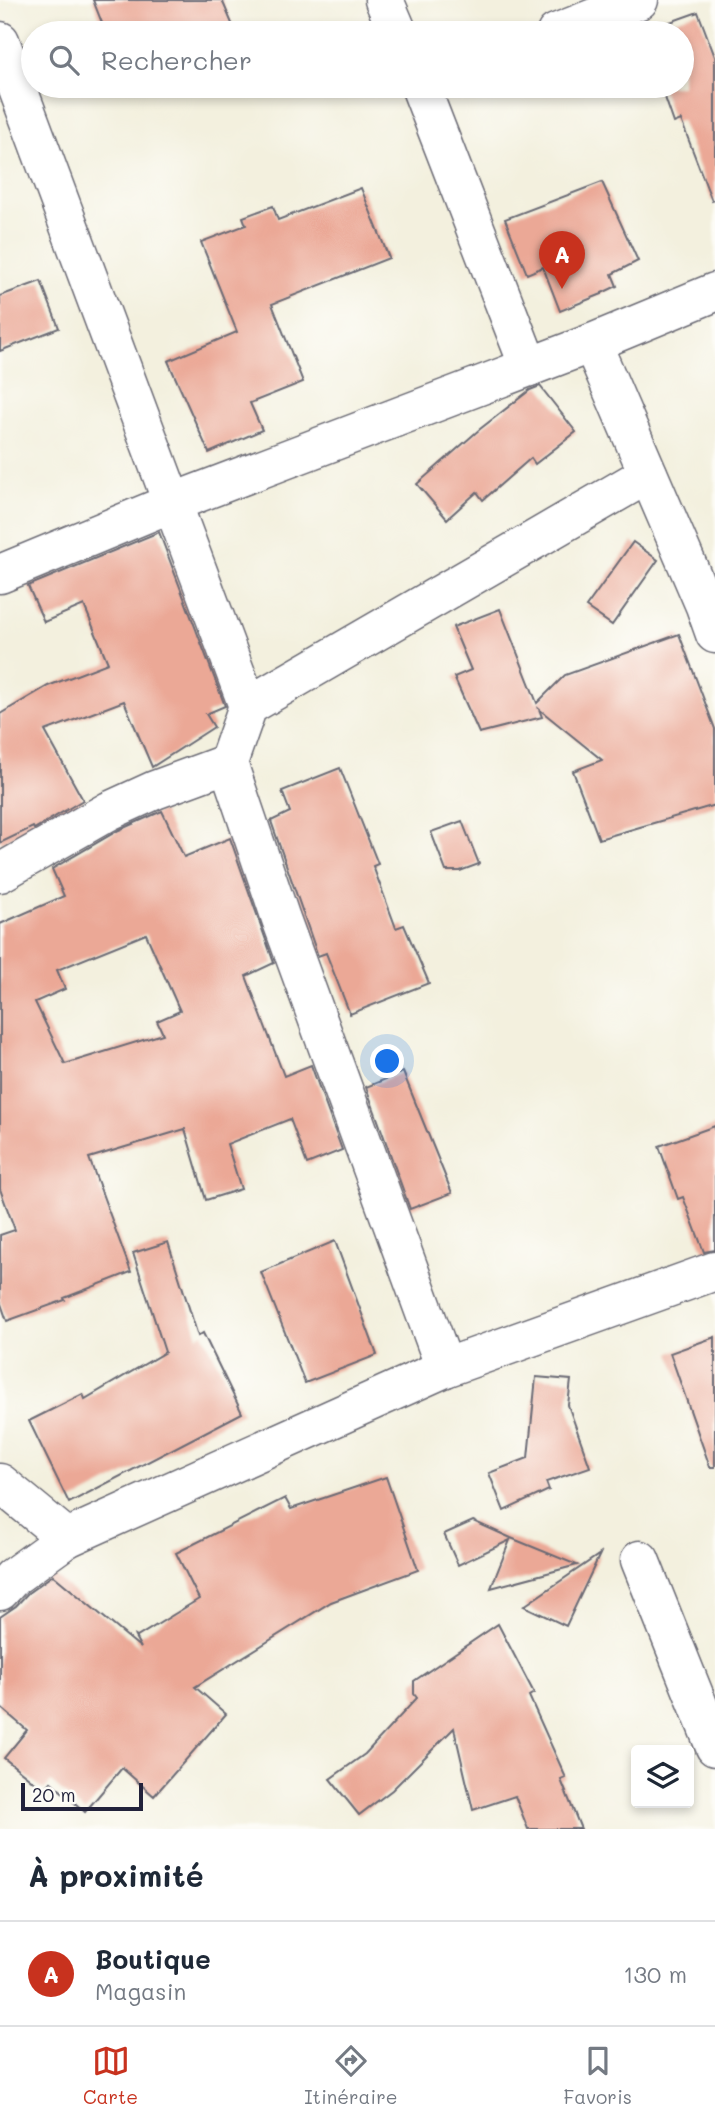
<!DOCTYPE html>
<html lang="fr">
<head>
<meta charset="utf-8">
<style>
	body { margin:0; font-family:Mali,sans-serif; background:#f6f6f7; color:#1f2937 }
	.controls { position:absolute; right:21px; bottom:21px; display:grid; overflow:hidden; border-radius:7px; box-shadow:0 4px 10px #0003 }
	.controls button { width:63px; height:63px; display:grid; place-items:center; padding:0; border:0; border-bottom:2px solid #e0e1e3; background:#fff; color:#1f2937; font:35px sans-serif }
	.scale { position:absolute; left:21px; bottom:18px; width:122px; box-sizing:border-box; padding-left:7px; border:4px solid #22223b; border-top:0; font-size:19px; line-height:24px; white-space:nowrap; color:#22223b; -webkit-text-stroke:5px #fdfcf7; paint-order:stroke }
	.you { position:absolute; left:388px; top:1062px; width:24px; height:24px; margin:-18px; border:5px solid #fff; border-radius:50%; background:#1a73e8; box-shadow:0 0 0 10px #1a73e833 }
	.badge { display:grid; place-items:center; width:46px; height:46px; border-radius:50%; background:#c8321e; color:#fff; font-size:23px; font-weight:700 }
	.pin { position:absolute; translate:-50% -58px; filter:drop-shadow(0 2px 4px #0008) }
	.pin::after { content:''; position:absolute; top:37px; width:24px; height:21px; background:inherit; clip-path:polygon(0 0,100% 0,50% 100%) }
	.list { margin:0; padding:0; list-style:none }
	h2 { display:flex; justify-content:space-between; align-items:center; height:91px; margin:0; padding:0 28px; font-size:30px }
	h2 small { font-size:23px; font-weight:400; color:#747a83 }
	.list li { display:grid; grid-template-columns:46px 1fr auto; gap:21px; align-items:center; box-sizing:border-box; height:105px; padding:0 28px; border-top:2px solid #e0e1e3 }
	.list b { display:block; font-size:26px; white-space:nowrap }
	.list p { margin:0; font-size:23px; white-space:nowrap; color:#747a83 }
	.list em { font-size:23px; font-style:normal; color:#747a83 }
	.icon { flex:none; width:38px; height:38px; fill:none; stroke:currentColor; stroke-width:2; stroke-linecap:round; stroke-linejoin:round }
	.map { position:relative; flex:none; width:715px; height:1829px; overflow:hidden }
	.search { position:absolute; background:#fff; box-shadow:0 4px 10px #0003; left:21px; right:21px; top:21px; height:77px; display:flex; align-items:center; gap:18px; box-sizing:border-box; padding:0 24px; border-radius:38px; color:#747a83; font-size:26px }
	.sheet { height:196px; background:#fff }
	nav { display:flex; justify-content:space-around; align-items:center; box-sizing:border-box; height:98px; border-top:2px solid #e0e1e3; background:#fff; font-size:19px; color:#747a83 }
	nav a { display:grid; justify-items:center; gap:4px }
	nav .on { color:#c8321e }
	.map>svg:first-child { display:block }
	.building { fill:#eba896; fill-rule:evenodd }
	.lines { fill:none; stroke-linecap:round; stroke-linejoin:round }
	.street-casing { stroke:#6b6a74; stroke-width:41 }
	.street { stroke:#fff; stroke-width:38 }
</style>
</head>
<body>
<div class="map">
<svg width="715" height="1829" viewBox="0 0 715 1829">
	<rect width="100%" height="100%" fill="#fdfcf7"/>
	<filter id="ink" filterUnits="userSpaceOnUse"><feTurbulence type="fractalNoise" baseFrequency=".0143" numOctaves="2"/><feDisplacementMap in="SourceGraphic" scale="14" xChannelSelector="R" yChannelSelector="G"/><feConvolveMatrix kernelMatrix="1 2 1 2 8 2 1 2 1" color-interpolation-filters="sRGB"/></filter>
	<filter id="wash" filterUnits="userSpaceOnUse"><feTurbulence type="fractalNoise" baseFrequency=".00686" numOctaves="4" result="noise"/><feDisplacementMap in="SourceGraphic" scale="28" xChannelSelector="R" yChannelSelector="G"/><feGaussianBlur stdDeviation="1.57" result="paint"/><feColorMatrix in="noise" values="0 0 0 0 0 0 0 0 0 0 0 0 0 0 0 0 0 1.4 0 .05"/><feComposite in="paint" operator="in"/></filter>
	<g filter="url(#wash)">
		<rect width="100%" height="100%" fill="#f3f0de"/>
		<g id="blocks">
			<g class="building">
				<path d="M93,0h129l14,33h-130z"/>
				<path d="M698,12l17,45v143l-3,1 -31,-81 -7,3 -13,-37h21v-53l-40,-1z"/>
				<path d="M602,182l36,79 -26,13 5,12 -15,7v1l-42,17 -17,-44 -16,7 -22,-55z"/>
				<path d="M361,188l28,70 -117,46 31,78 -53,21 12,27 -53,23 -41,-92 69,-29 -36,-90 45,-17 -3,-8 30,-11 5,14z"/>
				<path d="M41,281l18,47 -59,23v-55z"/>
				<path d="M540,386l36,46 -41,32 -4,-6 -48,42 -6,-8 -30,27 -30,-35 63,-55 50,-39z"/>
				<path d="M159,532l66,174 -19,8 8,13 -62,40 -28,-66 -79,30 38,69 -49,29 -1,-2 -33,16v-129l48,-28 60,-23 -24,-58 -40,17 -16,-36z"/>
				<path d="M633,542l25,18 -46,65 -26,-18z"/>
				<path d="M500,609l37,94 28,-28 114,-41 36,95v76l-116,34 -26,-68 29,-11 -63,-51 3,8 -63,16 -25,-56 17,-7 -18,-43z"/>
				<path d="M340,768l38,96 -5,2 23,62 8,-3 25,58 -79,31 -24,-61 -8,3 -47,-135 19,-9 -8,-21z"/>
				<path d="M162,811l22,46 46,-19 44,125 -28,13 38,100 27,-11 31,85 -35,14 -17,-45 -63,25 14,45 -35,11 -21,-71 -96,29 42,114 -67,26 1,2 -58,21 -7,-20v-66l15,-5 -15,-41v-265l64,-28 -12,-27 67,-39zM146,934l34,77 -23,10 6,13 -98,30 -30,-62 30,-13 -8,-19z"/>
				<path d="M462,821l17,43 -19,7h-14l-15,-39z"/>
				<path d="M403,1072l49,121 -42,16 -44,-122z"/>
				<path d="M715,1126v124l-11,2 -21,-55 -5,2 -19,-53z"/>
				<path d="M335,1241l42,114 -72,28 -44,-111z"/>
				<path d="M168,1242l30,94 5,-3 39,80 -173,90 -40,-82 54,-27 2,5 80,-47 -32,-99z"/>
				<path d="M715,1337v130h-5l-40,-114z"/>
				<path d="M536,1377l35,3 -3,25 22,62 -44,15 3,8 -45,21 -15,-38 39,-15z"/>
				<path d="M386,1477l32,93 -87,32 -136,85 31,27 -72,82 -32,-28 -37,44 -34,-30 -7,8 -40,-32 23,-28 -27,-23v-90l16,-11 12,-13 25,-18 88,73 -7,-13 3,2 62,-38 -23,-46 109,-55 6,11z"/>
				<path d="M473,1521l38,17 66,27 -86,23 19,-48 -52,25 -14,-31z"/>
				<path d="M600,1554l-34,72 -42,-20z"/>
				<path d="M498,1624l36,69 -5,3 37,82 -5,2 20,49h-53l-13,-33 -42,14 -19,-82 -62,62 -33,25 -29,-36 35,-25 52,-56 -3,-4v-13z"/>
			</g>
		</g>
	</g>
	<g filter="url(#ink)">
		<use href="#blocks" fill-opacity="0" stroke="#6b6a74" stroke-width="2"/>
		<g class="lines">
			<g class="street-casing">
				<g id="street">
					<path d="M384,0l14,33"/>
					<path d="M556,33l83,-33"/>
					<path d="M0,41l248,665"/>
					<path d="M420,86l109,281"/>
					<path d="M592,343l113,263 10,28"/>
					<path d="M0,574l174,-72 418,-159 123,-51"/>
					<path d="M228,763l53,156 164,449"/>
					<path d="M0,873l109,-62 46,-21 73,-27 20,-57 400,-232"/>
					<path d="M0,1483l67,55 378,-170 270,-97"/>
					<path d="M640,1560l75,187"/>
					<path d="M0,1591l13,-14 54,-39"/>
				</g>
			</g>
			<use href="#street" class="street"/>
		</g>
	</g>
</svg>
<div class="controls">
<button><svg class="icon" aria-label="layers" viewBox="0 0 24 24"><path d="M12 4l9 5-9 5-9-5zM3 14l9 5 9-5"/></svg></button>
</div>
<div class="scale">20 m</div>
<div class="you"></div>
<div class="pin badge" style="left:562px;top:289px">A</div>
<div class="search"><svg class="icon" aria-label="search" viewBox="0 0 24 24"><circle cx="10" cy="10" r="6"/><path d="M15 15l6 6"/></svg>Rechercher</div>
</div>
<section class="sheet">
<h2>À proximité<small></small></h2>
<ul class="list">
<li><span class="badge">A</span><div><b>Boutique</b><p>Magasin</p></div><em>130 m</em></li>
</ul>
</section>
<nav>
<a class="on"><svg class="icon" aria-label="map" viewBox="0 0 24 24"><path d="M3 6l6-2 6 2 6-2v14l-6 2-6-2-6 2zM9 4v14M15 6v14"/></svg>Carte</a>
<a><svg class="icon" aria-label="directions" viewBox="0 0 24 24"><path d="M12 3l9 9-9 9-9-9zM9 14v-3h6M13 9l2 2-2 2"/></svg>Itinéraire</a>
<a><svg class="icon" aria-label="saved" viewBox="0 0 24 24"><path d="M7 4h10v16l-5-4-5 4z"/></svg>Favoris</a>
</nav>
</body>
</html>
